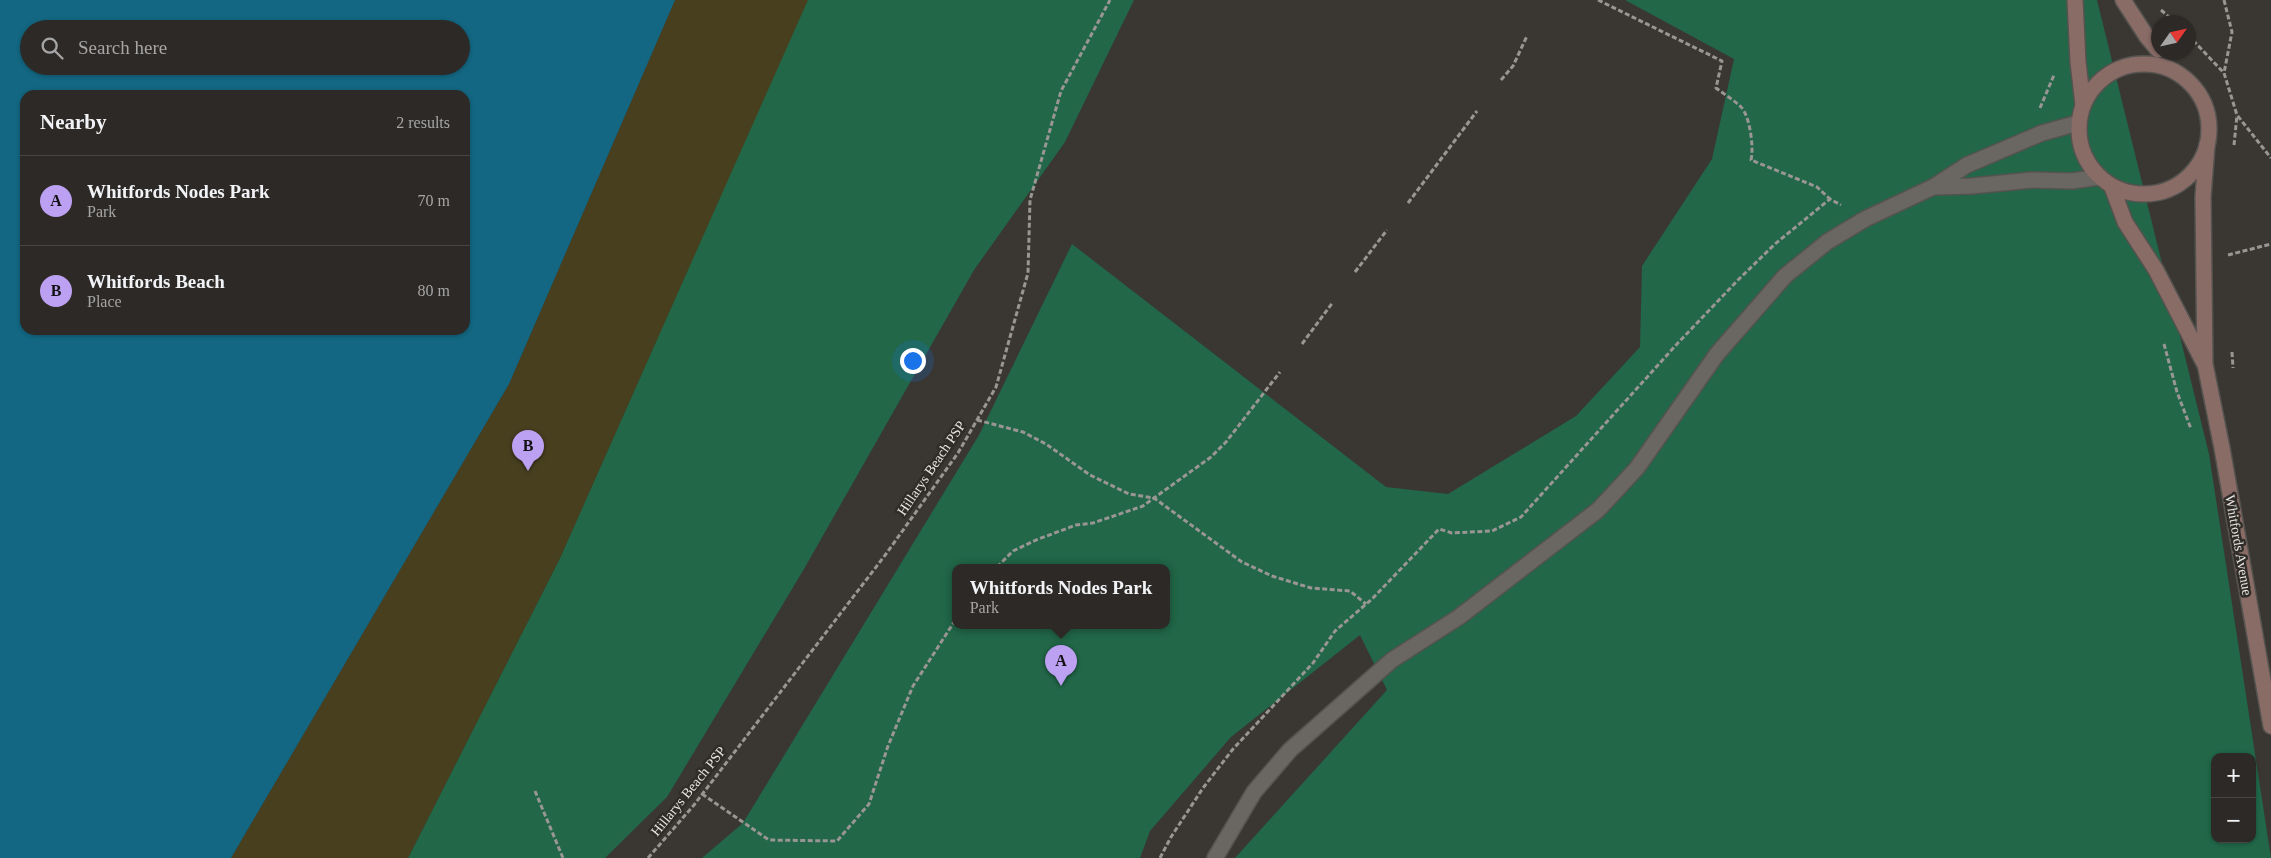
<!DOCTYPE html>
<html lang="en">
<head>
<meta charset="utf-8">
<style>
	body { margin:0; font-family:Georgia,serif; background:#34312e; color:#f1f3f6 }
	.controls { position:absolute; right:15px; bottom:15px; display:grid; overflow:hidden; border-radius:10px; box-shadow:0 1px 4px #0004 }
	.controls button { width:45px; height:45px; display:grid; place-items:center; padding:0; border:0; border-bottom:1px solid #484543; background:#2c2926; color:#f1f3f6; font:25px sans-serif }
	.compass { position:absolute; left:2151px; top:15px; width:45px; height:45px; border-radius:50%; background:#2c2926; box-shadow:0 1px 4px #0004; rotate:56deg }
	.you { position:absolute; left:912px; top:360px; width:18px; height:18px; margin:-12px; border:4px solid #fff; border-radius:50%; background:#1a73e8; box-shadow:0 0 0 8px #1a73e833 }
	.badge { display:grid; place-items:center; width:32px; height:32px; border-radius:50%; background:#bca0f2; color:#111; font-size:16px; font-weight:700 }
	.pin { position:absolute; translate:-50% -41px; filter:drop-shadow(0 1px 2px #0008) }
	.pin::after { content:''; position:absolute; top:26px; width:18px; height:15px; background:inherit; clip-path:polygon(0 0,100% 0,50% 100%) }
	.popup { position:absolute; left:952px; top:564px; width:218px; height:65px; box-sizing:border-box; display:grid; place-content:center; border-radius:10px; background:#2c2926; filter:drop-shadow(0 1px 4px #0005); font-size:16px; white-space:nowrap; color:#a6a6a7 }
	.popup b { font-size:19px; color:#f1f3f6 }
	.popup::after { content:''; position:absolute; left:50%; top:100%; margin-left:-10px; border:10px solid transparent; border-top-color:#2c2926 }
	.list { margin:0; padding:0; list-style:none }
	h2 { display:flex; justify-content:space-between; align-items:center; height:65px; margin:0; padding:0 20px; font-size:21px }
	h2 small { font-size:16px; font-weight:400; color:#a6a6a7 }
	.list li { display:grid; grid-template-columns:32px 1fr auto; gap:15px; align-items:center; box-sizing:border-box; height:90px; padding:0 20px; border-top:1px solid #484543 }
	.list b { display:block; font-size:19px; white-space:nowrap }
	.list p { margin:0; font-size:16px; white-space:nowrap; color:#a6a6a7 }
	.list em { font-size:16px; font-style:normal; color:#a6a6a7 }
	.icon { flex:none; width:28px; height:28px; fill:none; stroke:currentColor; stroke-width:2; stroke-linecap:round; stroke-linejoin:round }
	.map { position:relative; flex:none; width:2271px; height:858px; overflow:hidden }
	.search { position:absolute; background:#2c2926; box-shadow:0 1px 4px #0004; left:20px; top:20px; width:450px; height:55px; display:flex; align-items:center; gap:12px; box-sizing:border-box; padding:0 18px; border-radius:28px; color:#a6a6a7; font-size:19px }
	.panel { position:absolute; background:#2c2926; box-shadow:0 1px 4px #0004; left:20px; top:90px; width:450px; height:245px; border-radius:15px }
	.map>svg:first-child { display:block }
	.green { fill:#216748; fill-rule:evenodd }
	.sand { fill:#483f1f }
	.water { fill:#136782; fill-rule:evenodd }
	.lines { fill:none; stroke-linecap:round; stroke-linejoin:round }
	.lane-casing { stroke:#55534f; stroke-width:18 }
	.secondary-casing { stroke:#55534f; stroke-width:18 }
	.path { stroke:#999693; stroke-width:3; stroke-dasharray:5 2.5; stroke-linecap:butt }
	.lane { stroke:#6a6762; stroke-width:15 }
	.secondary { stroke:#8a6c67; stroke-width:15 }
	.labels { text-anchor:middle; stroke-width:5; stroke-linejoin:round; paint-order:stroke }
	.street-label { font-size:14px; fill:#e8e6e3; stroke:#302d29 }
</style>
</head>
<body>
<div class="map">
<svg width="2271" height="858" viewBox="0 0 2271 858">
	<rect width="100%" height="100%" fill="#3a3733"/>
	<g class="green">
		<path d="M807,0h327l-69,142 -91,128 -170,299 -137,228 -62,61h-197l152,-300z"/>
		<path d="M1625,0h472l112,454 62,404h-1036l152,-168 -27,-55 -129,102 -81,94 -10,27h-438l41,-35 236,-388 93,-191 314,243 62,7 128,-78 64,-69 2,-81 70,-107 22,-100zM956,567h210v58h-210zM2215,757h37v82h-37z"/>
	</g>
	<path class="sand" d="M675,0h133l-248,558 -152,300h-177l278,-474z"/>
	<path class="water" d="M0,0h675l-166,384 -278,474h-231zM29,29h432v37h-432zM25,95h440v235h-440z"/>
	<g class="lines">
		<g class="lane-casing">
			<g id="lane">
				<path d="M1934,187l38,-1 60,-6 40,1 27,-4"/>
				<path d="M1215,858l39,-66 36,-42 102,-90 67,-43 139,-107 39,-42 80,-114 68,-78 42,-34 38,-23 68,-32 34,-22 75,-32 36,-10"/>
			</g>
		</g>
		<g class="secondary-casing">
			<g id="secondary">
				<path d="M2075,0l3,62 5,43"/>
				<path d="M2123,0l24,37 11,13"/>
				<circle cx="2144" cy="129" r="65"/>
				<path d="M2207,145l-4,52 2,167 17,84 49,278"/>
				<path d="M2112,187l13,35 31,48 48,93"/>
			</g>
		</g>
		<g class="path">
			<path d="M1598,0l124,61 -6,27c8,6 18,12 25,19 9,9 13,41 10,53l66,27 13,12"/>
			<path d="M2224,0l8,32 -8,41"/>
			<path d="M2161,10l14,12"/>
			<path d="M2188,35l36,38 13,42 34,43"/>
			<path d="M1501,80l12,-14 14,-30"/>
			<path d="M2040,108l14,-33"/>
			<path d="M2234,145l3,-30"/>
			<path d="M1408,203l69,-92"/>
			<path d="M2228,255l43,-11"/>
			<path d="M1355,272l32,-42"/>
			<path d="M1302,344l31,-42"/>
			<path d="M2164,344l13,48 14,37"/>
			<path d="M2232,352l1,16"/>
			<path d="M977,420l46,12 23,12 44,31 39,19 25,4 88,64 30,14 39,12 39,3 16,13"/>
			<path d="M997,567l16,-16 23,-11 40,-15 17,-2 50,-17 11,-8 57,-41 15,-15 54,-70"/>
			<path d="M535,791l28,67"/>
			<path d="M702,794l67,46 68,1 32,-37 19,-58 25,-60 43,-67"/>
			<path d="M648,858l46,-53 192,-251 72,-101 38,-66 32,-114 2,-73 31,-109 49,-91"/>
			<path d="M1160,858l11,-21 32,-49 30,-39 80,-86 22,-32 37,-32 67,-70 13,4 40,-2 29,-14 156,-173 61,-64 37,-36 55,-45 11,6"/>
		</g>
		<use href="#lane" class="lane"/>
		<use href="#secondary" class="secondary"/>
	</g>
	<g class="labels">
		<g class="street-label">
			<text transform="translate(931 468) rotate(-56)" y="5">Hillarys Beach PSP</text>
			<text transform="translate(2239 545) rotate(80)" y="5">Whitfords Avenue</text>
			<text transform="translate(688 791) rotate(-51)" y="5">Hillarys Beach PSP</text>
		</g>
	</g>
</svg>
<div class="controls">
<button>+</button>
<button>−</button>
</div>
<svg class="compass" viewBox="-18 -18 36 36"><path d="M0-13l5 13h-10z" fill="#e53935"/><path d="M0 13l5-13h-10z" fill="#a6a6a7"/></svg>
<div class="you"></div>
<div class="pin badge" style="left:1061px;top:686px">A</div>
<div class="popup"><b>Whitfords Nodes Park</b>Park</div>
<div class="pin badge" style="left:528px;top:471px">B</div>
<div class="search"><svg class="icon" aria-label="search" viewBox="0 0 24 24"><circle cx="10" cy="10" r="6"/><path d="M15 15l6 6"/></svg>Search here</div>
<section class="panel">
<h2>Nearby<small>2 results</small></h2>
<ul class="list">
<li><span class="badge">A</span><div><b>Whitfords Nodes Park</b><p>Park</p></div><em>70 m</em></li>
<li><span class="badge">B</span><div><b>Whitfords Beach</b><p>Place</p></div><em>80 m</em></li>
</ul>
</section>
</div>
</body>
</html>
